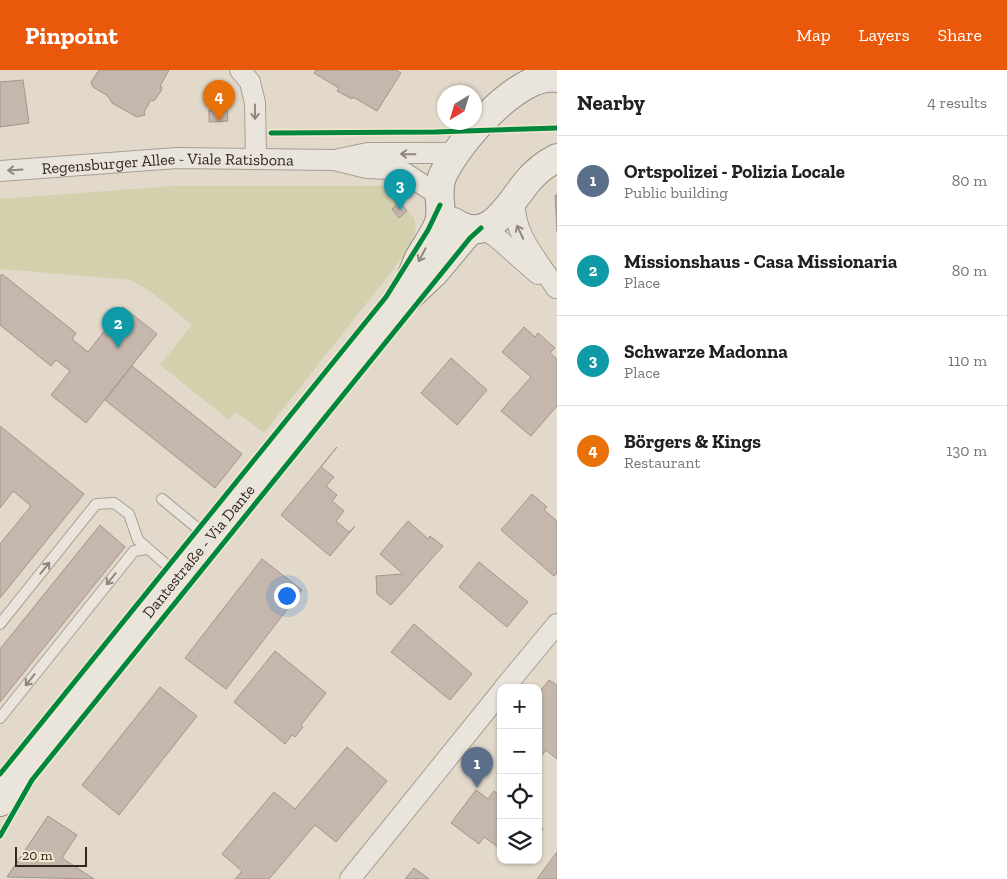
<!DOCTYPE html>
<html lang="en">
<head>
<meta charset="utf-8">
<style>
	body { margin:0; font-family:"Zilla Slab",serif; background:#f2f2f2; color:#202124 }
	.controls { position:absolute; right:15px; bottom:15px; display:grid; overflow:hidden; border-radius:10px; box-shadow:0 1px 4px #0004 }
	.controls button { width:45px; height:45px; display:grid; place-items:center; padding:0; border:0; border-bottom:1px solid #e0e0e0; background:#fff; color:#202124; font:25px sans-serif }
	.compass { position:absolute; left:437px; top:15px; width:45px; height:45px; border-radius:50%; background:#fff; box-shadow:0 1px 4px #0004; rotate:218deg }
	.scale { position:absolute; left:15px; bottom:12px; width:72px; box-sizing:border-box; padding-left:5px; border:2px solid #34271d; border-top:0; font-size:14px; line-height:18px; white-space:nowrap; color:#34271d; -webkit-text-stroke:4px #f4e7cf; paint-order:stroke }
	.you { position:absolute; left:286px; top:525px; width:18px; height:18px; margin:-12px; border:4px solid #fff; border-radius:50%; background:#1a73e8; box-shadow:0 0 0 8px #1a73e833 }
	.badge { display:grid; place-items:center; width:32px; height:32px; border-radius:50%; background:#ea580c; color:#fff; font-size:16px; font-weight:700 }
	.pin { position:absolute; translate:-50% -41px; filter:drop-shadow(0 1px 2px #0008) }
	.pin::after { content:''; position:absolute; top:26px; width:18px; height:15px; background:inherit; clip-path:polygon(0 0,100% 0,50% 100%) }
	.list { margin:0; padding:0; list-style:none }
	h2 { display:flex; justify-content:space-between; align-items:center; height:65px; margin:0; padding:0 20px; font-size:21px }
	h2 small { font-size:16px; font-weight:400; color:#757577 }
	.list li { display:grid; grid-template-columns:32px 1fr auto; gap:15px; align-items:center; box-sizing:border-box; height:90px; padding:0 20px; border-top:1px solid #e0e0e0 }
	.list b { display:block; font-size:19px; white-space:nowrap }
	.list p { margin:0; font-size:16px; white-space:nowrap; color:#757577 }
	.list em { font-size:16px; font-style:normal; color:#757577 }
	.icon { flex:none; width:28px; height:28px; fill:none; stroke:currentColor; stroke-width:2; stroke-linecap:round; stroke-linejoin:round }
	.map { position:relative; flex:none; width:557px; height:809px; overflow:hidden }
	header { display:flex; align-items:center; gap:30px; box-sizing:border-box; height:70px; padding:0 25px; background:#ea580c; color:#fff }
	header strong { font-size:24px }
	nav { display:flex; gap:28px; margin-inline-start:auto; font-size:18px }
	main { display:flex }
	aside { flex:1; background:#fff }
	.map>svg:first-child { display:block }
	.green { fill:#d3d0ad }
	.building { fill:#c5b7ab; stroke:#a2958a }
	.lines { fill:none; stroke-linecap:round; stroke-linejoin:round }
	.lane-casing { stroke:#a79e94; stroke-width:12 }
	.street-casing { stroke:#a79e94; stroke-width:22 }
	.secondary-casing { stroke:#968e84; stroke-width:30 }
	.lane { stroke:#eae5dc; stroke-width:10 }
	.street { stroke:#eae5dc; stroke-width:20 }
	.secondary { stroke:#eae5dc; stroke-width:28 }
	.cycleway-casing { stroke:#f4e7cf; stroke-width:8 }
	.cycleway { stroke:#00873e; stroke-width:5 }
	.oneway { stroke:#8f867c }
	.labels { text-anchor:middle; stroke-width:4; stroke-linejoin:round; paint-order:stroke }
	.street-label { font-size:16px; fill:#34271d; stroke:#f4e7cf }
</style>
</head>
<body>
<header>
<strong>Pinpoint</strong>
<nav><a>Map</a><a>Layers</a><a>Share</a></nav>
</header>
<main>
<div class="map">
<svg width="557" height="809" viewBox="0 0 557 809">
	<rect width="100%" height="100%" fill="#e2d9ca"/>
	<path class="green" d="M174,116h211l29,32 2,12 -9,22 -143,181 -28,-21 -7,8 -69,-55 32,-40 -41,-33 -20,-12 -129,-11 -2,2v-72z"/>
	<g class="building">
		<path d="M99,0h70l-9,16 2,1 -1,4 -7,10 -3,-1 -7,12 1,3 -8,2 -25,-14 -4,-7 -15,-9 -2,-5z"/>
		<path d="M316,0h80l5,3 -24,38 -24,-14 -1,2 -15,-8 2,-3 -25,-15z"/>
		<path d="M23,10l6,43 -29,4v-45z"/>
		<path d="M209,40h18l1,11 -19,1z"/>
		<path d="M555,125h2v37z"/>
		<path d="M400,132l7,9 -8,7 -7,-9z"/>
		<path d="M2,204l74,59 -4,6 16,13 35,-45 34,27 -71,89 -35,-28 19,-24 -14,-11 -5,6 -51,-41v-49z"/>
		<path d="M524,257l11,10 3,-4 17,15 -5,5 7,6v47l-26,30 -30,-25 30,-34 -29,-25z"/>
		<path d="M451,288l36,32 -30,35 -36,-32z"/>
		<path d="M132,296l110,88 -27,34 -110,-88z"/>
		<path d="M0,356l84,68 -84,104v-54l31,-38 -18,-15 -13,17z"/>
		<path d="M337,377l-16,20 13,10 -8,9 11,9 -5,6 12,10 -8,10 13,11 6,-6 -25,30 -49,-41z"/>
		<path d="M532,424l15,13 -3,3 13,11v52l-3,3 -53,-46z"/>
		<path d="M408,451l20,18 2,-3 13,10 -52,59 -14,-11 -1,-18 27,-2 -23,-20z"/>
		<path d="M100,455l25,22 -125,155v-53z"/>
		<path d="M262,489l40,31 -76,99 -41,-31z"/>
		<path d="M479,492l49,40 -21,25 -48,-40z"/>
		<path d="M414,554l58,50 -22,26 -59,-48z"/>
		<path d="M275,581l51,42 -25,32 2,2 -8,10 -3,-2 -7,9 -51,-42z"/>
		<path d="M549,610l8,5v74l-11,-9 -4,5 -4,-3v-58z"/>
		<path d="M160,617l37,29 -78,99 -37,-30z"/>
		<path d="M347,677l40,34 -51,61 -21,-17 -46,54h-34l7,-8 -20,-17 52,-62 21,17z"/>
		<path d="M476,720l12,9 6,-8 7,6v52l-17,-12 -5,7 -28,-21z"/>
		<path d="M48,746l29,19 -15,23 32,21 -87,-2z"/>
		<path d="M538,755l5,4 -5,7z"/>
		<path d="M557,782v27h-20z"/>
		<path d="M414,798l11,8 4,3h-24z"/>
	</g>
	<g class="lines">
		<g class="lane-casing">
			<g id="lane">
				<path d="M162,429l46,38"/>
				<path d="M0,554l96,-120 18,-1 15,11 9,26 39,34"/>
				<path d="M0,648l134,-167 12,-2"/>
			</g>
		</g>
		<g class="street-casing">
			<g id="street">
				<path d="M240,0l10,12 5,21 1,55"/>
				<path d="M339,89l29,-6h88"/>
				<path id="s1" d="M0,101l177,-13 157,2 33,8 25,1 13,4 32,21"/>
				<path d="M515,129c-3,35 23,61 41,89"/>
				<path d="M481,158l15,9 42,37"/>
				<path d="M504,618l53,-64"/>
				<path d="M350,809l151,-187"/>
			</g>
		</g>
		<g class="secondary-casing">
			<g id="secondary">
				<path d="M454,152c35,24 54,-17 73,-40 9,-11 18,-18 30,-24"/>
				<path d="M404,227c5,-13 9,-26 15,-39 6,-11 14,-21 19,-33 7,-17 -3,-28 4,-48 14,-33 77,-106 115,-99"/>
				<path id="s2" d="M0,732l30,-43 148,-184 224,-272 33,-31 35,-42"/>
			</g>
		</g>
		<use href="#lane" class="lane"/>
		<use href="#street" class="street"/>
		<use href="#secondary" class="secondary"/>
		<g class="cycleway-casing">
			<g id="cycleway">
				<path d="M271,63l164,-1 122,-4"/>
				<path d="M0,704l386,-477 42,-67 12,-25"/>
				<path d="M0,766l32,-56 438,-542 11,-10"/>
			</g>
		</g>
		<use href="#cycleway" class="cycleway"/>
	</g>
	<defs><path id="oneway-shaft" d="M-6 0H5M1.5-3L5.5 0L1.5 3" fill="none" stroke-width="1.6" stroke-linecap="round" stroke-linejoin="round" transform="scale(1.25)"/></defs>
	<g class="oneway">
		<use href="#oneway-shaft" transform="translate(255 42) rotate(89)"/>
		<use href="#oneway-shaft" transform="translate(408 84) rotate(-179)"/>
		<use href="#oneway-shaft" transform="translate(15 100) rotate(176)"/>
		<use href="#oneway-shaft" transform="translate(520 162) rotate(-115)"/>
		<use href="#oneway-shaft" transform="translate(422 185) rotate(118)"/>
		<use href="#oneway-shaft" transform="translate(45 498) rotate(-51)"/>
		<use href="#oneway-shaft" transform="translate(111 509) rotate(129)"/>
		<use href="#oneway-shaft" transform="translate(30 610) rotate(129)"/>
	</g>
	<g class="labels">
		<g class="street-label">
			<text dy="6" stroke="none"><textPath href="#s1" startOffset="168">Regensburger Allee - Viale Ratisbona</textPath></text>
			<text dy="6" stroke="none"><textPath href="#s2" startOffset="320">Dantestraße - Via Dante</textPath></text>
		</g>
	</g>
</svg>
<div class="controls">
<button>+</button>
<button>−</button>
<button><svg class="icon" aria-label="locate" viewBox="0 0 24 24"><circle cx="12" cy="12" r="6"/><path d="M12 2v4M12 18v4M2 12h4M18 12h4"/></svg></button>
<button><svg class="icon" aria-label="layers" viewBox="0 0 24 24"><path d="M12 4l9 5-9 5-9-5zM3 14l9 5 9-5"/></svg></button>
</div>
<svg class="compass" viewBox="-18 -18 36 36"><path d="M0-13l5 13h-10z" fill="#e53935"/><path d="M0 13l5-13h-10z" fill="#757577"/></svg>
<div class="scale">20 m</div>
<div class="you"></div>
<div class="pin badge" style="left:477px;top:718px;background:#5c6f8a">1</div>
<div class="pin badge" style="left:118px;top:278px;background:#0f9aa8">2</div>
<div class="pin badge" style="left:400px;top:140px;background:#0f9aa8">3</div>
<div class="pin badge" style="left:219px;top:51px;background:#e8710a">4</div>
</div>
<aside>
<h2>Nearby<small>4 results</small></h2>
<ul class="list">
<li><span class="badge" style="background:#5c6f8a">1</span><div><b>Ortspolizei - Polizia Locale</b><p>Public building</p></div><em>80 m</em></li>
<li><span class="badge" style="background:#0f9aa8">2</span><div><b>Missionshaus - Casa Missionaria</b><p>Place</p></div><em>80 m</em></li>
<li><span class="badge" style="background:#0f9aa8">3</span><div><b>Schwarze Madonna</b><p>Place</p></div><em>110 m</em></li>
<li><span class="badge" style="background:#e8710a">4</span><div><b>Börgers &amp; Kings</b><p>Restaurant</p></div><em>130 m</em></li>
</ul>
</aside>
</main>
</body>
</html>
